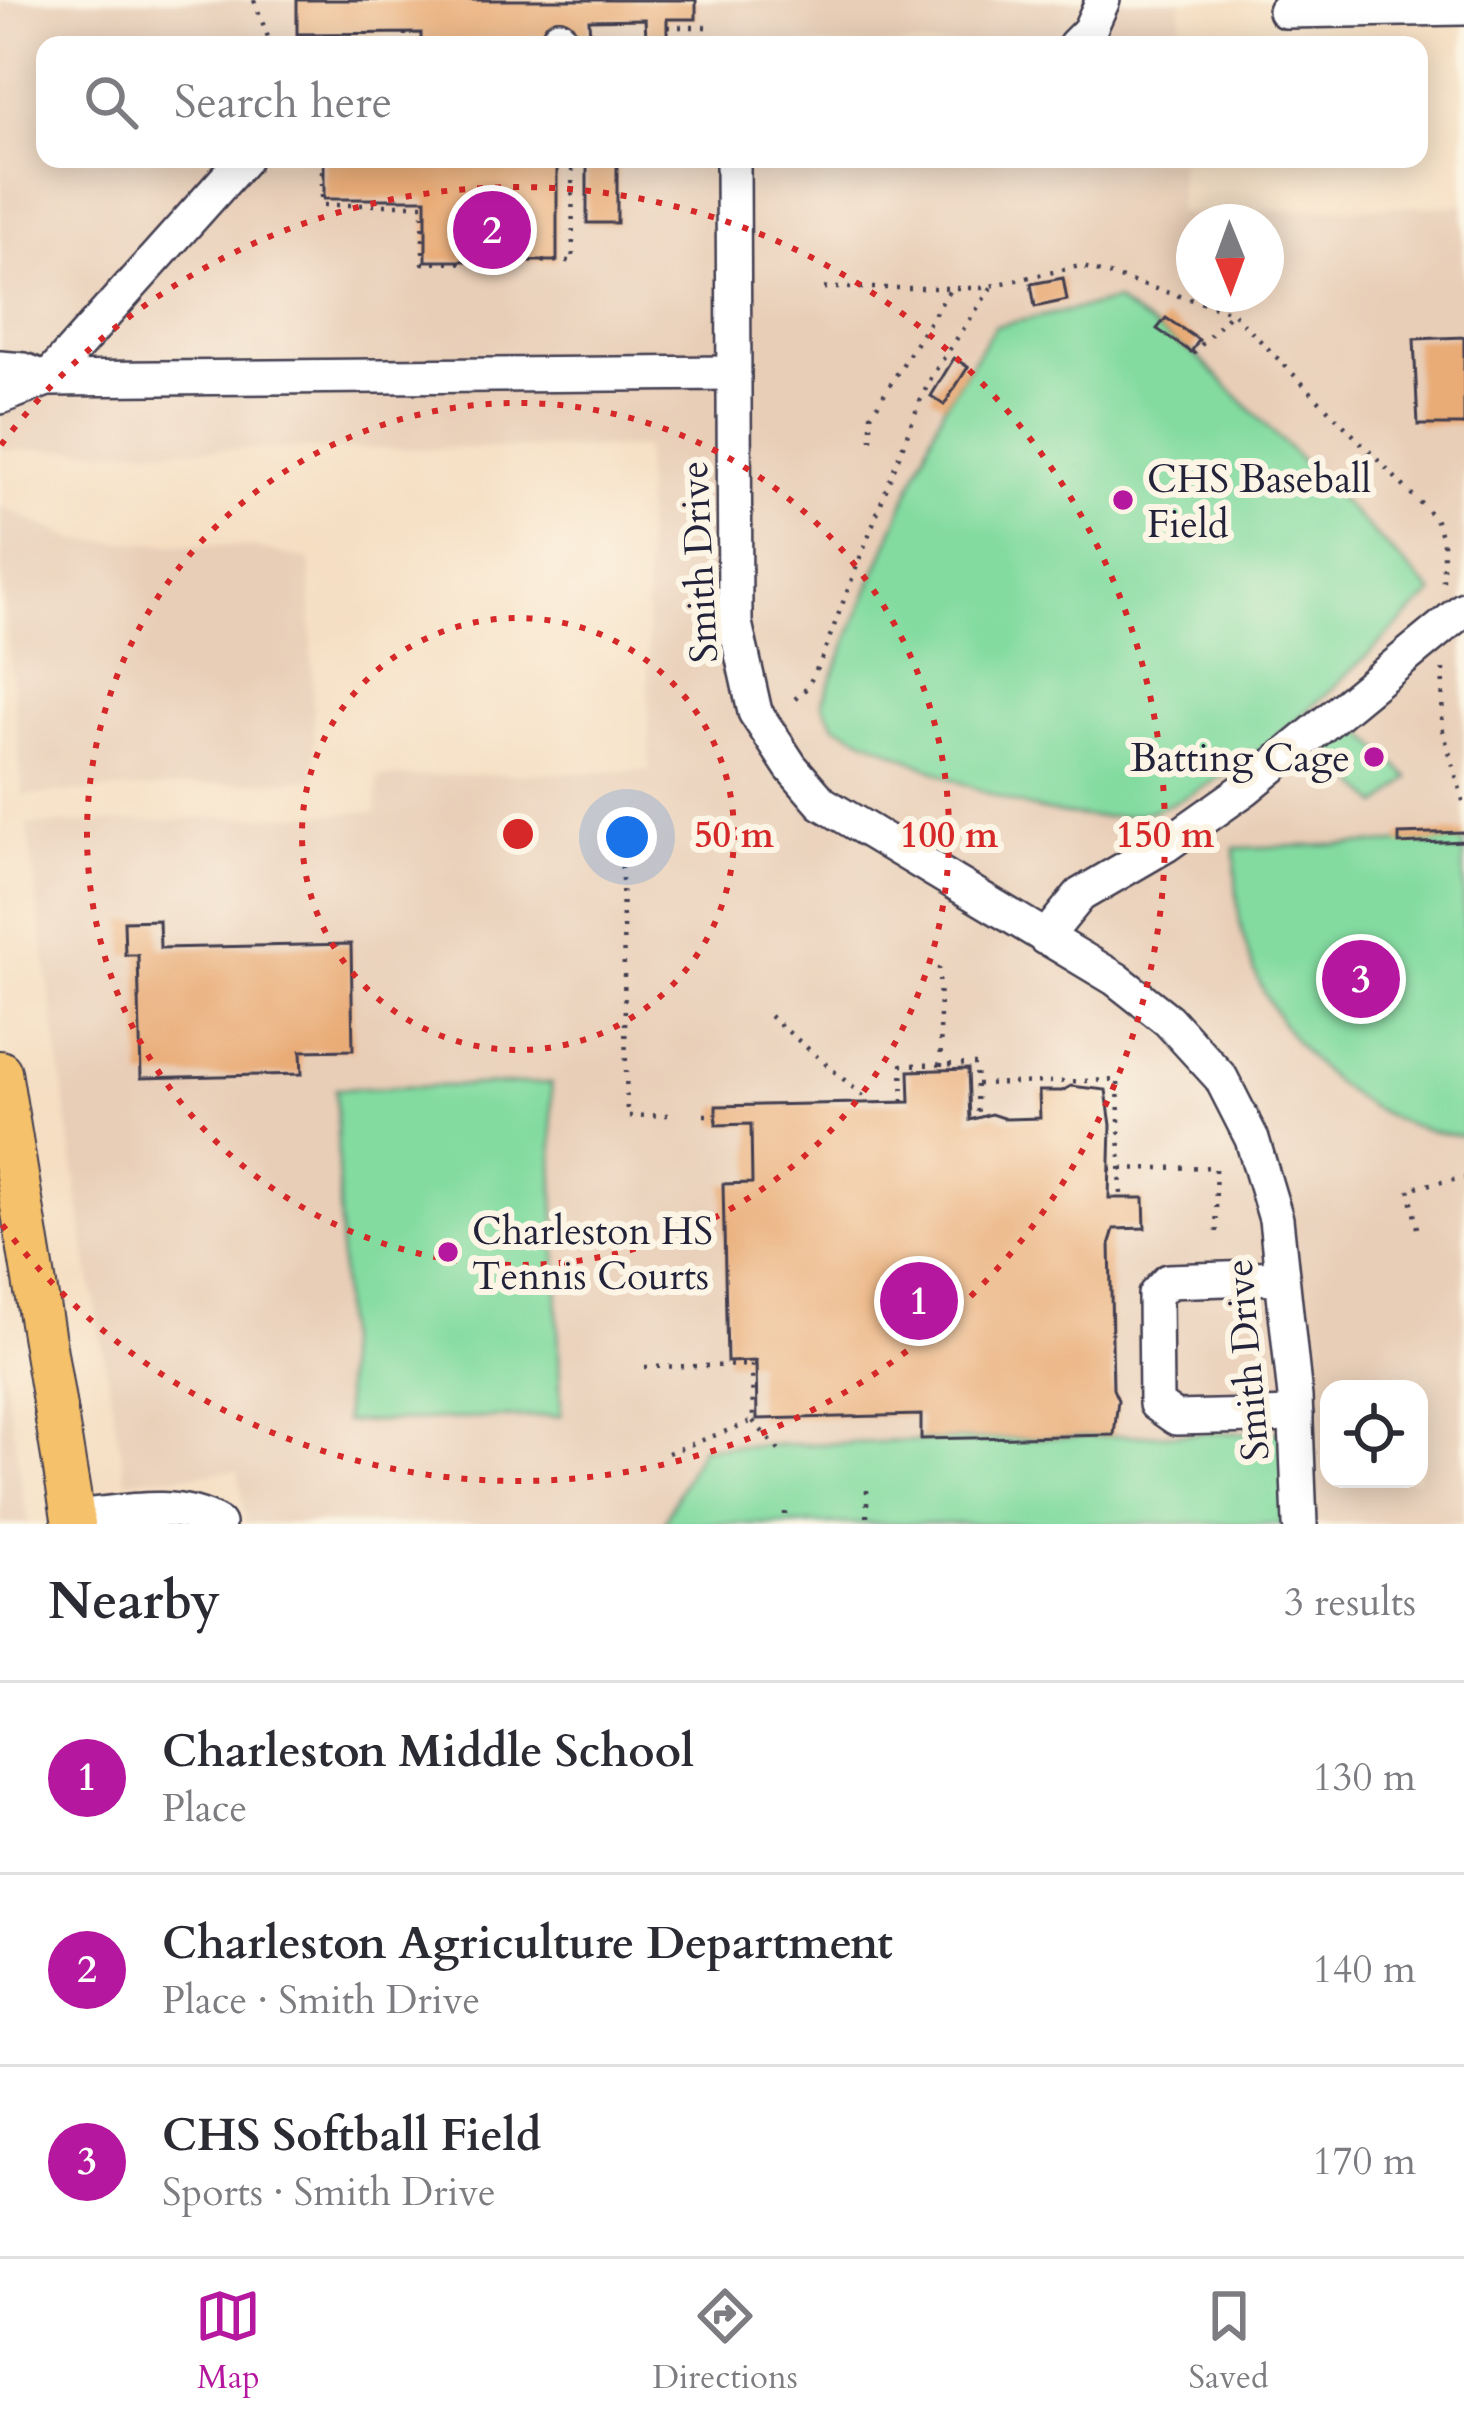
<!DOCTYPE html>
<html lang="en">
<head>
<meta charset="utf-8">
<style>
	body { margin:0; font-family:Cardo,serif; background:#f2f2f3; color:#2b2b33 }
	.controls { position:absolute; right:36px; bottom:36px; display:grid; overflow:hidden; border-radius:24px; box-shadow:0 6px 30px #0003 }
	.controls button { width:108px; height:108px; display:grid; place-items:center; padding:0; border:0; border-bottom:3px solid #e1e1e2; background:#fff; color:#2b2b33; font:60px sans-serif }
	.compass { position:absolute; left:1176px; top:204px; width:108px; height:108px; border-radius:50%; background:#fff; box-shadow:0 6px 30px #0003; rotate:179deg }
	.you { position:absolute; left:627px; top:837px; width:42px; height:42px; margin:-30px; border:9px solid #fff; border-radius:50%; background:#1a73e8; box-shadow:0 0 0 18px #1a73e833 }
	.badge { display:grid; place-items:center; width:78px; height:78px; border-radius:50%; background:#b5179e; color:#fff; font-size:39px; font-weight:700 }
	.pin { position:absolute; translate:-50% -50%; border:6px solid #fff; box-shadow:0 3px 12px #0006 }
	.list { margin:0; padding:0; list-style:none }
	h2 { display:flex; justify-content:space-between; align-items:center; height:156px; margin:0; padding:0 48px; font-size:51px }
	h2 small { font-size:39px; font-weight:400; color:#7c7c81 }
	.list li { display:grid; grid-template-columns:78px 1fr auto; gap:36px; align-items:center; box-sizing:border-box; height:192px; padding:0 48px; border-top:3px solid #e1e1e2 }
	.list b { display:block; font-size:45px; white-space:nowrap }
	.list p { margin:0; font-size:39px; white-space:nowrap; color:#7c7c81 }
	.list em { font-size:39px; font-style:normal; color:#7c7c81 }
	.icon { flex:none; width:66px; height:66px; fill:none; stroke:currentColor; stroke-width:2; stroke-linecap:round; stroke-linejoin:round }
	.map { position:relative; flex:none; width:1464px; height:1524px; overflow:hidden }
	.search { position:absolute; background:#fff; box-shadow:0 6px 30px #0003; left:36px; right:36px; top:36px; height:132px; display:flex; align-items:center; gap:30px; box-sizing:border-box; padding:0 42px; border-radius:24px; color:#7c7c81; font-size:45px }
	.sheet { height:732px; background:#fff }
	nav { display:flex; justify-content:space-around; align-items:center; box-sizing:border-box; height:168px; border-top:3px solid #e1e1e2; background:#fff; font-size:33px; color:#7c7c81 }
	nav a { display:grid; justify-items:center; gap:6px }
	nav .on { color:#b5179e }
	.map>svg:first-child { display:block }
	.built { fill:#e8ceb7; fill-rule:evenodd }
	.green { fill:#83dba0; stroke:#527e6e; stroke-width:3 }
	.building { fill:#e9ac77 }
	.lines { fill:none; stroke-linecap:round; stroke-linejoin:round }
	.minor-casing { stroke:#423e4f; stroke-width:38 }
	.major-casing { stroke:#423e4f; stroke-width:46 }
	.path { stroke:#423e4f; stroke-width:4.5; stroke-dasharray:3 9; stroke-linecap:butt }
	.minor { stroke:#fff; stroke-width:33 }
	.major { stroke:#f5c16b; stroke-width:42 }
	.ring { fill:none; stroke:#d62828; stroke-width:6; stroke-dasharray:6 12 }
	.poi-dot { fill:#b5179e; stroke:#fcf5e5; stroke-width:4.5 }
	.labels { text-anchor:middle; stroke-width:12; stroke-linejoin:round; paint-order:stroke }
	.poi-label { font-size:39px; fill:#22223b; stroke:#fcf5e5; text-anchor:start }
	.street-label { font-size:39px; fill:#22223b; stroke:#fcf5e5 }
	.centre { fill:#d62828; stroke:#fcf5e5; stroke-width:6 }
	.ring-label { font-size:36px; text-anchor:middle; font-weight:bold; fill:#d62828; stroke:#fcf5e5; stroke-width:12; stroke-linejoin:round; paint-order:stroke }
</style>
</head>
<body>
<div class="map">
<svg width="1464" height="1524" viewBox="0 0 1464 1524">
	<rect width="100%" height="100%" fill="#fcf5e5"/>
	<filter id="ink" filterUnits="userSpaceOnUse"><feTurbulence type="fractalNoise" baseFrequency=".00833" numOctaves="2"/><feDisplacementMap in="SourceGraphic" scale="24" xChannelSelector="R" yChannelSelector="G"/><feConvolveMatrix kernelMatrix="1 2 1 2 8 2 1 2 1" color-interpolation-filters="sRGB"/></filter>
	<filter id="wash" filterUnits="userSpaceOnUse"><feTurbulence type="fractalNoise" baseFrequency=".004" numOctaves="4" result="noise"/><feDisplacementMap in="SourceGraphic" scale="48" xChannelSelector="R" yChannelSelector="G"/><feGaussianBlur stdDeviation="2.7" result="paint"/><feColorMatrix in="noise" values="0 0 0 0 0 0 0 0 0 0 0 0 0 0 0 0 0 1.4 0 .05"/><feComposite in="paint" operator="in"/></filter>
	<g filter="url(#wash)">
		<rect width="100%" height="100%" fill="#f5dec2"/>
		<g class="built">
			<path d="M0,0h1181l-1,45h-1135v114h1134v55l285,-9v1319h-164l-3,-93 -595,16 -39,77h-417l-8,-53 -112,9 -41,-231 -58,-424 349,-13 2,-35 272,-6 -6,-323 -644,2zM1194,222h72v72h-72zM1329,1389h90v90h-90z"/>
			<path d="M0,506l75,34 177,7 58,13 5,219 -292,16 -23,-237z"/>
			<path d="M0,1350l28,174h-28z"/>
		</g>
		<g class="green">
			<path d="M1115,301l84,57 234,235c-78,71 -179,183 -279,217 -38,12 -88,7 -126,-3 -67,-20 -130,-54 -193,-82l-13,-22 121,-295 52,-82z"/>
			<path d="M1353,722l56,56 -29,28 -56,-55z"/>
			<path d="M1464,841v295c-110,-9 -198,-101 -222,-205 -6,-26 -6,-56 -7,-83z"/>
			<path d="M551,1083l10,333 -216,6 -9,-333z"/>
			<path d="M1298,1431l2,93h-637l38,-77z"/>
		</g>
		<g id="blocks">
			<g class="building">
				<path d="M297,0h399v19h-29v17l-21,1 -1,-18 -56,1 1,17h-62v8h-107v-12l-124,1z"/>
				<path d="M324,159h233v102h-131v-62h-102z"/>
				<rect x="587" y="159" width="30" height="64"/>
				<path d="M1063,278l4,22 -32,7 -4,-23z"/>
				<path d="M1166,318l33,22 -8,12 -34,-23z"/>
				<path d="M1464,337v88h-46l-4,-86z"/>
				<path d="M954,358l14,9 -24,38 -13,-9z"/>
				<path d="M1464,832v9l-65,3v-10z"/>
				<path d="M159,920l1,28 191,-4 2,106 -52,1 1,23 -161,4 -3,-123h-13l-1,-34z"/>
				<path d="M968,1069l2,51 21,-6 15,5 34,-1 -1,-27h23l9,-5 35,4 5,35 -2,73h35l1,30 -31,1 -4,13 3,147 5,11 -4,35 -193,4v-24l-164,4 -1,-58 -29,1 -4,-178 29,-1 -1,-59 -35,1v-19l194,-4 -1,-31z"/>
			</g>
		</g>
	</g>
	<g filter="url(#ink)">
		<use href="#blocks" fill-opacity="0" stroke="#423e4f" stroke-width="3"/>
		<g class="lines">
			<g class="minor-casing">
				<g id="minor">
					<path d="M1285,11l179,-3"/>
					<path d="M559,45v-8"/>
					<path d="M1075,45l14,-14 14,-31"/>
					<path d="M733,159l2,464 20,89 36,55 31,36 294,176 52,41 53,58 31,61 24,80 19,178 5,127"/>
					<path d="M0,368l24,2 23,9"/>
					<path d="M47,379l197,-220"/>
					<path d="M0,397l47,-18 686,-6"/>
					<path d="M1045,938l35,-43 86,-50 79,-56 219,-180"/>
					<path d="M1282,1277l-114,4 -13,14 1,109 20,14 120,-3"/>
					<path d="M73,1517c48,-4 102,-18 145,7"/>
				</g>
			</g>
			<g class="major-casing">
				<path id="major" d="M0,1072l74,452"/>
			</g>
			<g class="path">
				<path d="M254,0l17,45"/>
				<path d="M667,27h42"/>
				<path d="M405,33v12"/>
				<path d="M322,159v46h101v58l150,-2 -1,-102"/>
				<path d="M824,288h157l99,-22 152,46 203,206 8,24v43"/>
				<path d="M1193,354l37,-40"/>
				<path d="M871,440v-25l80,-127"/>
				<path d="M1443,669l-1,58 22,77"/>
				<path d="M795,699l12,-11 14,-28 99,-259 13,-27 60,-89"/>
				<path d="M621,830l6,286 43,-1"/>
				<path d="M939,967l2,104"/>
				<path d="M770,1016l100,86"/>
				<path d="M977,1084l141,-4 3,118"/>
				<path d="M903,1102l-1,-37 74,-1 2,56"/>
				<path d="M704,1115h12"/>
				<path d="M1109,1169l106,-2 2,69"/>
				<path d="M1417,1228l-8,-40 55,-10"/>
				<path d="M645,1367l111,-2"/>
				<path d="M753,1421l31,35"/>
				<path d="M668,1453l85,-32 -1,-56"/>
				<path d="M867,1490v34"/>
				<path d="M785,1512v12"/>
			</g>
			<use href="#minor" class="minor"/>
			<use href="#major" class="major"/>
		</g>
	</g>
	<g class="ring">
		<circle cx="518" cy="834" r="216"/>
		<circle cx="518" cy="834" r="431"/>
		<path d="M1 445A647 647 0 1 1 1 1223"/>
	</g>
	<g class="poi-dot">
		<circle cx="1123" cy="500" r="12"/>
		<circle cx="1374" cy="757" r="12"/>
		<circle cx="448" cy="1252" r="12"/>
	</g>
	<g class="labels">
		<g class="poi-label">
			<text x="1147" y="492">CHS Baseball<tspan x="1147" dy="45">Field</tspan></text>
			<text x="1350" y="771" text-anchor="end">Batting Cage</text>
			<text x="472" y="1244">Charleston HS<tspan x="472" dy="45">Tennis Courts</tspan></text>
		</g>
		<g class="street-label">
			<text transform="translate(698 562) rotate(-93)" y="14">Smith Drive</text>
			<text transform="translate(1246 1360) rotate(-95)" y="14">Smith Drive</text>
		</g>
	</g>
	<circle cx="518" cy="834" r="18" class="centre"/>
	<g class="ring-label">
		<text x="734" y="847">50 m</text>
		<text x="949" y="847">100 m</text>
		<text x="1165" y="847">150 m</text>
	</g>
</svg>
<div class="controls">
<button><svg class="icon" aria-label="locate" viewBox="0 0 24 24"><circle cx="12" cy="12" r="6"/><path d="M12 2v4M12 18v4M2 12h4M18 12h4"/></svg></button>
</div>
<svg class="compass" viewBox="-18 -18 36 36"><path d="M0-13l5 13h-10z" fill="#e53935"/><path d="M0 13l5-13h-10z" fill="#7c7c81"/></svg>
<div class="you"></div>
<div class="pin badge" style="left:919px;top:1301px">1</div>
<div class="pin badge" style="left:492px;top:230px">2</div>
<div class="pin badge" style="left:1361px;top:979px">3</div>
<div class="search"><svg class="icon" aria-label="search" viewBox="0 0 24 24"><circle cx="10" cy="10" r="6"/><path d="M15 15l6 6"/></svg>Search here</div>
</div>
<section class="sheet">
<h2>Nearby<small>3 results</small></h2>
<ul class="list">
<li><span class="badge">1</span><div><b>Charleston Middle School</b><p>Place</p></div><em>130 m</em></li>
<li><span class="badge">2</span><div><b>Charleston Agriculture Department</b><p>Place · Smith Drive</p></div><em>140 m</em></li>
<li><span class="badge">3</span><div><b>CHS Softball Field</b><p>Sports · Smith Drive</p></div><em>170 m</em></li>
</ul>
</section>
<nav>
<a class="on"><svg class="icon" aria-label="map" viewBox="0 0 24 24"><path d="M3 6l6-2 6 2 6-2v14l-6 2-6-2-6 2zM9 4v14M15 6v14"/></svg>Map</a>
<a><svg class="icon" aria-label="directions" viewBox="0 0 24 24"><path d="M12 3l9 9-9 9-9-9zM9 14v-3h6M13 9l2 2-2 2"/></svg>Directions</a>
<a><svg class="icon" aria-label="saved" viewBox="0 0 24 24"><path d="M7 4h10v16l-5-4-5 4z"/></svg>Saved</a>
</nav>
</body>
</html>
